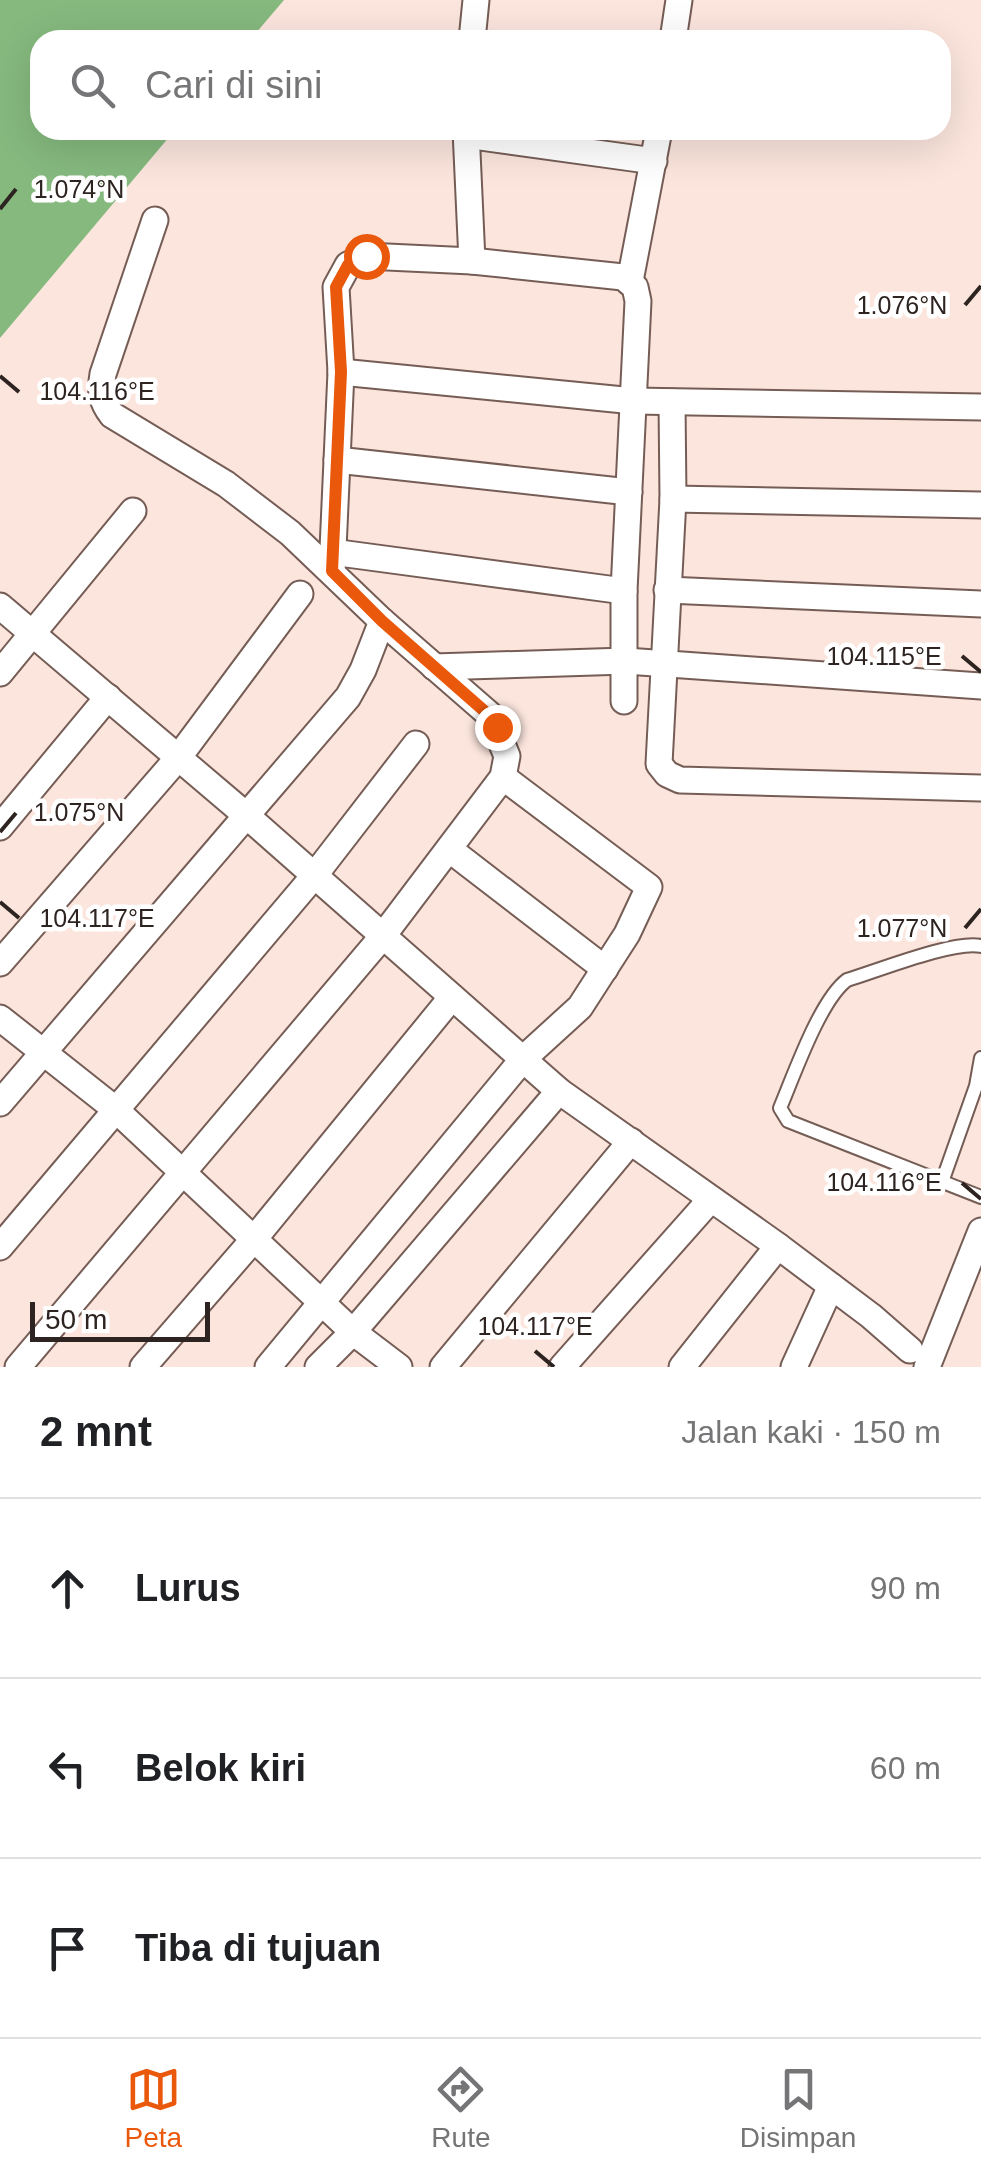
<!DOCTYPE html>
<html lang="id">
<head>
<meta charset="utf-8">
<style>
	body { margin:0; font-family:Helvetica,sans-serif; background:#f2f2f2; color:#202124 }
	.scale { position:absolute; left:30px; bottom:25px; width:180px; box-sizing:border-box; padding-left:10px; border:5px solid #2d2320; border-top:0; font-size:28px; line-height:35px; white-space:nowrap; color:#2d2320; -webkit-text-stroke:8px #fff; paint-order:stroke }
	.stop { position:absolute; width:30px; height:30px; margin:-22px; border:8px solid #ea580c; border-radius:50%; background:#fff }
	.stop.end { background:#ea580c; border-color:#fff; box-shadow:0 2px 10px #0008 }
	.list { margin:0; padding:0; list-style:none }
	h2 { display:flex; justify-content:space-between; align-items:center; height:130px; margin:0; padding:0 40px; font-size:42px }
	h2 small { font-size:32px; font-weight:400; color:#757577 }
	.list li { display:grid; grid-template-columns:65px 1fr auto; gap:30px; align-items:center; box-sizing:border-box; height:180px; padding:0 40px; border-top:2px solid #e0e0e0 }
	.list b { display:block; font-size:38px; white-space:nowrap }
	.list em { font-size:32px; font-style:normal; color:#757577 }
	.icon { flex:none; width:55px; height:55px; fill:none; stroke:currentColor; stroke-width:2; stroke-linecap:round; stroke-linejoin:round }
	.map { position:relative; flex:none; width:981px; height:1367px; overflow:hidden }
	.search { position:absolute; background:#fff; box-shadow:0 10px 40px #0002; left:30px; right:30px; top:30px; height:110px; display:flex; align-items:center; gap:25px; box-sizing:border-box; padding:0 35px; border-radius:30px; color:#757577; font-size:38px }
	.sheet { height:670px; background:#fff }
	nav { display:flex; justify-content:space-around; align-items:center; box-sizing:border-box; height:140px; border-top:2px solid #e0e0e0; background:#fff; font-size:28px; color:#757577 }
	nav a { display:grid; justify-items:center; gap:5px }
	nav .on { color:#ea580c }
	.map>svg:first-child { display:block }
	.forest { fill:#85b97e }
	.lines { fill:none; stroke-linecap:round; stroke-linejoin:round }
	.service-casing { stroke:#755d55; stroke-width:16 }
	.minor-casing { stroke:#755d55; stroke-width:29 }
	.service { stroke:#fff; stroke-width:12 }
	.minor { stroke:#fff; stroke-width:25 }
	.route { stroke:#ea580c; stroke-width:12 }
	.ticks { fill:none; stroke:#2d2320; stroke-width:4 }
	.ticks-label { font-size:25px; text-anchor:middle; fill:#2d2320; stroke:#fff; stroke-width:9; stroke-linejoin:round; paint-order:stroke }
</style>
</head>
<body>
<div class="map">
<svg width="981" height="1367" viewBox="0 0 981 1367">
	<rect width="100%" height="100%" fill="#fbe5dd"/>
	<path class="forest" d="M0,0h284l-34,40h-210v90h135l-175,208z"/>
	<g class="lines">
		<g class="service-casing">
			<g id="service">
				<path d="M981,946c-27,-6 -104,25 -134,34 -27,20 -53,95 -67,128l8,13 193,76"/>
				<path d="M942,1182l34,-96 5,-28"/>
			</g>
		</g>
		<g class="minor-casing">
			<g id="minor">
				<path d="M472,40l4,-40"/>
				<path d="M673,40l6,-40"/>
				<path d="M466,130l6,131"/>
				<path d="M466,135l188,26"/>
				<path d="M630,281l29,-151"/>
				<path d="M341,372l293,29 347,6"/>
				<path d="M672,402l1,97 -14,265 8,10 13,6 301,8"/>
				<path d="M337,460l292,32"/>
				<path d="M673,499l308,6"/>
				<path d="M332,552l292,39"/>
				<path d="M332,571l9,-199 -5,-85 12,-22 18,-9 106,5 151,16 12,10 3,14 -14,290v110"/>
				<path d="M667,590l314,14"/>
				<path d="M0,606l247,210 312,275 219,155 93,70 39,34"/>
				<path d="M434,667l192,-6 355,25"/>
				<path d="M0,673l133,-162"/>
				<path d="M0,827l108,-130"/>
				<path d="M449,849l156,120"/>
				<path d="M0,963l178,-205 122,-164"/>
				<path d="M0,1018l115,91 238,223 46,35"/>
				<path d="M0,1103l348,-406 15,-27 19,-49"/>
				<path d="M0,1247l314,-371 102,-132"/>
				<path d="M18,1367l364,-430 121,-160 4,-21 -17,-41 -108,-94 -92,-88 -64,-49 -114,-69c-11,-14 -12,-24 -9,-41l52,-154"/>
				<path d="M143,1367l111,-128 198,-242"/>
				<path d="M268,1367l255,-308 57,-52 47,-73 22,-47 -146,-110"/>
				<path d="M318,1367l35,-35 206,-241"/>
				<path d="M443,1367l188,-226"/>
				<path d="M562,1367l149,-168"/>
				<path d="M682,1367l96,-121"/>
				<path d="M794,1367l37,-81"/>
				<path d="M927,1367l54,-136"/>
			</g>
		</g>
		<use href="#service" class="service"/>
		<use href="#minor" class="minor"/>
	</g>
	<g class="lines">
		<path class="route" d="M366,256l-18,9 -12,22 5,85 -9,199 50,50 108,95 7,11"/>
	</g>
	<path class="ticks" d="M0,209l16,-20M965,305l16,-19M0,376l19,16M962,656l19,16M0,832l16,-19M0,902l19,16M965,928l16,-19M962,1183l19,16M535,1351l19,16"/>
	<g class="ticks-label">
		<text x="79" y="198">1.074°N</text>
		<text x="902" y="314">1.076°N</text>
		<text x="97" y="400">104.116°E</text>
		<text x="884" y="665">104.115°E</text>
		<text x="79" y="821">1.075°N</text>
		<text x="97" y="927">104.117°E</text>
		<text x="902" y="937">1.077°N</text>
		<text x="884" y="1191">104.116°E</text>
		<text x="535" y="1335">104.117°E</text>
	</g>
</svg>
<div class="scale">50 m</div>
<div class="stop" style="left:366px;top:256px"></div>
<div class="stop end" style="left:497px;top:727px"></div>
<div class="search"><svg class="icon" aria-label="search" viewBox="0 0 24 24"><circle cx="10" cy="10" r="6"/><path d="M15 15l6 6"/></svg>Cari di sini</div>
</div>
<section class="sheet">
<h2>2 mnt<small>Jalan kaki · 150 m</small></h2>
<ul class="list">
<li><svg class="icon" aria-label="ahead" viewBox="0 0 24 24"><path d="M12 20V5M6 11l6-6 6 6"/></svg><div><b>Lurus</b></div><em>90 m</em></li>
<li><svg class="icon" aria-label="left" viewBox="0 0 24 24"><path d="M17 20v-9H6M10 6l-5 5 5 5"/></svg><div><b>Belok kiri</b></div><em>60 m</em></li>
<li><svg class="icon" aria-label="arrive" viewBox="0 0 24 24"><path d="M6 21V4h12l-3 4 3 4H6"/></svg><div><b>Tiba di tujuan</b></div></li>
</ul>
</section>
<nav>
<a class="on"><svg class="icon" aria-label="map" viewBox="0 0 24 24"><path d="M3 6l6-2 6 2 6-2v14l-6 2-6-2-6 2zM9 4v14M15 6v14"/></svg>Peta</a>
<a><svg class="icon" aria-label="directions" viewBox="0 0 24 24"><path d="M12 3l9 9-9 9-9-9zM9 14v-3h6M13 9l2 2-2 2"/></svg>Rute</a>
<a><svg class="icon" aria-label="saved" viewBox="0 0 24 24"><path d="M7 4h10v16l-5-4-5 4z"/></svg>Disimpan</a>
</nav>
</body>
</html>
